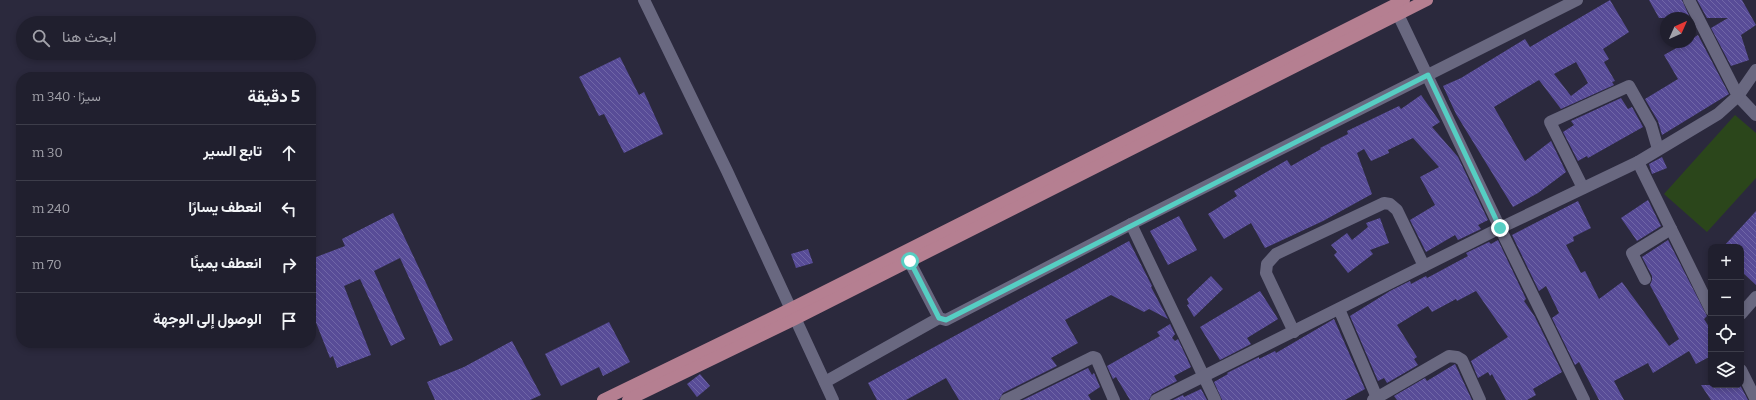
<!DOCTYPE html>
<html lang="ar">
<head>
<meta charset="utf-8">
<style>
	body { margin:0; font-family:Bitter,Vazirmatn,serif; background:#2d2c3a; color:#f1f3f6; direction:rtl }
	.controls { position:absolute; right:12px; bottom:12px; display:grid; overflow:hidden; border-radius:8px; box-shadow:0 2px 6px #0003 }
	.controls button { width:36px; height:36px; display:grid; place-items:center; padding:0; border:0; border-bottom:1px solid #3d3d4a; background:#201f2e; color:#f1f3f6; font:20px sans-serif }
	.compass { position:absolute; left:1660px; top:12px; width:36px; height:36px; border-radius:50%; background:#201f2e; box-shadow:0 2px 6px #0003; rotate:45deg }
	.stop { position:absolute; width:12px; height:12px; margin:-9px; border:3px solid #56cec3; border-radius:50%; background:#fff }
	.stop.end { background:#56cec3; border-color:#fff; box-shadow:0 1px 4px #0008 }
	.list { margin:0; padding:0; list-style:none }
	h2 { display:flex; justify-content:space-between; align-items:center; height:52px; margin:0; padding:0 16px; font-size:17px }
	h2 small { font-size:13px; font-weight:400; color:#a2a2aa }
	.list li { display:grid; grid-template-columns:26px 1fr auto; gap:12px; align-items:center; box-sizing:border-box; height:56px; padding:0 16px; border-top:1px solid #3d3d4a }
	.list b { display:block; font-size:15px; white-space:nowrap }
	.list em { font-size:13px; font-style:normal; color:#a2a2aa }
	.icon { flex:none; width:22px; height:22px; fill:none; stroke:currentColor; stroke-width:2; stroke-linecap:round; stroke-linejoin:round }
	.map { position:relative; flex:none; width:1756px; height:400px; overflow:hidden; direction:ltr }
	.search { position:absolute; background:#201f2e; box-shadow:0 2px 6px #0003; left:16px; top:16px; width:300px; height:44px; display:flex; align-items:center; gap:10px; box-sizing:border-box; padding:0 14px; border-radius:22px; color:#a2a2aa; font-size:15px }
	.panel { position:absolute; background:#201f2e; box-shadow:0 2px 6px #0003; left:16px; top:72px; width:300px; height:276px; border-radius:16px; direction:rtl }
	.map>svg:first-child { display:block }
	.pitch { fill:#2b461b }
	.building { fill:url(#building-back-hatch); fill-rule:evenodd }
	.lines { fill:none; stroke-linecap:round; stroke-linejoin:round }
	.minor { stroke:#696880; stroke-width:12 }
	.tertiary { stroke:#696880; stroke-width:12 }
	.primary { stroke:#b57f91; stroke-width:12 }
	.route { stroke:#56cec3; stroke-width:5 }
</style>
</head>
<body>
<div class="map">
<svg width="1756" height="400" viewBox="0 0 1756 400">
	<defs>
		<pattern id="building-back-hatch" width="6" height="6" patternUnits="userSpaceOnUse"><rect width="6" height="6" fill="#584c97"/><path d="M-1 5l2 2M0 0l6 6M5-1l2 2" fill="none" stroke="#7066a7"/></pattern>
	</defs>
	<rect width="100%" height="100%" fill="#2b293d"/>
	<path class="pitch" d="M1735,115l21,18v45l-49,54 -43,-38z"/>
	<g class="building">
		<path d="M1610,0l19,32 -26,17 6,10 -5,3 11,19 -3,1 2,3 -53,24 -22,-29 -45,27 31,54 26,-20 15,31 -28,21 -25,14 -57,-93 -13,-28 18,-8 64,-39 5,8zM1576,62l12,21 -17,13 -17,-22z"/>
		<path d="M1649,0h33l8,18h-31z"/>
		<path d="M1697,0h45l14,25 -15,10 8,25 -18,6 -20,-38 17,-10h-21z"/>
		<path d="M1698,35l31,59 -67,41 -4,-14 -13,-22 33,-20 -14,-24 23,-13h3v-2z"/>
		<path d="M620,57l19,38 5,-3 19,42 -39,19 -20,-39 -5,2 -20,-39z"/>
		<path d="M1421,95l19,27 -8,5 26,30 30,63 -10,5 3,4 -23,11 -3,-5 -29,17 -16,-32 25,-15 -15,-28 19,-10 -26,-29 -25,12 1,3 -18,8 -7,-12 -7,4 15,41 -49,27 -58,27 -14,-25 -27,16 -16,-25 29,-18 -3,-5 53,-31 4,6 30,-17 -1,-1 28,-14 -1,-3 52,-25 2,3z"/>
		<path d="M1621,98l7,11 4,-2 11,20 -55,31 -1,-2 -9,5 -15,-29 11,-7 -3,-4z"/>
		<path d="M1662,157l5,11 -15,6 -3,-10z"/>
		<path d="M1648,200l13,26 -24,15 -16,-23z"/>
		<path d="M1578,201l13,27 -18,9 1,4 -8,4 15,28 4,-2 14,28 23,-17 47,64 10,-7 -29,-54 2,-5v-4l-10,-19 26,-17 39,76 -3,3 7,11v26l-15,8 -7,-13 -36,22 -5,-10 -34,18 10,19h-25l-20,-38 -4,3 -23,-47 7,-5 -13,-27 -7,5 -27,-56z"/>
		<path d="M1756,211v74l-15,-14v-24h-18z"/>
		<path d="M393,213l60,127 -13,6 -40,-88 -26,13 31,68 -14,7 -31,-67 -16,7 27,69 -34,13 -4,-12 -3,2 -19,-48v-51l34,-13 -3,-7z"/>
		<path d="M1179,216l18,34 -29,15 -18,-34z"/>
		<path d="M1380,218l9,25 -19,7 3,4 -25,19 -14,-18 3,-3 -6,-7 16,-12 5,7 16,-13 -2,-4z"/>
		<path d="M1498,240l28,59 -2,2 11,16 27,55 -29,17 3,6 -9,5h-21l-14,-26 -2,2 -2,-4 -10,6 -7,-17 37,-24 -32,-46 -19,10 -1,-2 -24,13 -4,-6 -31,19 20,32 -3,2 4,6 -31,18 -3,-5 -6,3 -28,-65 40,-25 20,-10 1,3 15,-8 1,2 41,-22 -2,-3 23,-11 2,2z"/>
		<path d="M1129,241l23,45 -1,1 17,32 -19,-10 -5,3 -33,-17 -46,25 13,23 -27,15 6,8 -54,27 -4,7h-40l-13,-22 -40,22h-29l-9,-17z"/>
		<path d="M808,249l5,14 -17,5 -5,-14z"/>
		<path d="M1211,276l12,13 -29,28 -7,-12 2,-1 -2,-5z"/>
		<path d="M1260,291l18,28 -31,19 4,6 -31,16 -20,-33z"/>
		<path d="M1334,319l31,70 -20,11h-123l-8,-18 14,-8 -1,-1 32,-16v2l16,-8 1,2z"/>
		<path d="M609,322l21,40 -27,14 -4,-9 -38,19 -16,-32z"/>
		<path d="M1170,324l5,10 -3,4 3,3 3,-2 13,28 -17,9 3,5 -25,13 -3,6h-19l-14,-23 -3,2 -6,-13 53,-30 -3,-4z"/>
		<path d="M512,341l29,54 -11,5h-95l-8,-18 37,-15z"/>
		<path d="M1455,364l17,36h-75l-3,-4 31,-18 2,3z"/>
		<path d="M1088,368l4,7 2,-2 6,14 -12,8 3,5h-68z"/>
		<path d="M700,374l10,12 -13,11 -10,-13z"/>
		<path d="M1701,385h39l8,15h-37z"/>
		<path d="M1201,389l6,11h-34l10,-5 1,2z"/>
	</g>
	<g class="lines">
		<g class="minor">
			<path d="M1756,70l-18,26 18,19"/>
			<path d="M1638,162l73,148"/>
			<path d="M1583,188l-33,-66 79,-36 22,39 7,24"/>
			<path d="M1131,224l84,176"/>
			<path d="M905,253l34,65 7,2 185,-96 446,-224"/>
			<path d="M1645,279l-13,-26 39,-24"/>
			<path d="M1339,309l39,91"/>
			<path d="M1741,314l15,-17"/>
			<path d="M1294,332l-28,-59 1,-9 9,-10 108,-51 6,1 7,6 27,56"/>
			<path d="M1741,370l15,30"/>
			<path d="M825,382l114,-64"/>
			<path d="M1006,400l87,-43 3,1 18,42"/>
			<path d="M1156,400l344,-172 138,-66 80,-48 20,-18 -49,-96"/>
			<path d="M1373,400l76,-44 8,1 5,3 18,40"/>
		</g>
		<g class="tertiary">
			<path d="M644,0l83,171 106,229"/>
			<path d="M1394,6l106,222 84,172"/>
		</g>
		<g class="primary">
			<path d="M603,400l187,-91 614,-309"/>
			<path d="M628,400l167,-81 632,-319"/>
		</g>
	</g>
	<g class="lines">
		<path class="route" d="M910,261l29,57 7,2 482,-245 72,153"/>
	</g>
</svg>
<div class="controls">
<button>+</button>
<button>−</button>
<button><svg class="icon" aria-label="locate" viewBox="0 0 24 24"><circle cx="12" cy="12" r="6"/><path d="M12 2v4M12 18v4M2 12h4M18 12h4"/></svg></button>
<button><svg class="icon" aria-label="layers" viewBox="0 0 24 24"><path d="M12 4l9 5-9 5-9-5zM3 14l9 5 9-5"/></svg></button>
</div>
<svg class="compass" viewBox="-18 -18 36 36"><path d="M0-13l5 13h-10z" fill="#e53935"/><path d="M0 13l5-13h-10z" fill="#a2a2aa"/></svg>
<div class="stop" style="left:910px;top:261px"></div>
<div class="stop end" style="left:1500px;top:228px"></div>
<div class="search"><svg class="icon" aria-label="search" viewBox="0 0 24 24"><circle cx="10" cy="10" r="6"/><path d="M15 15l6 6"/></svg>ابحث هنا</div>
<section class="panel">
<h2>5 دقيقة<small>سيرًا · 340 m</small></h2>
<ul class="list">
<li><svg class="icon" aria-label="ahead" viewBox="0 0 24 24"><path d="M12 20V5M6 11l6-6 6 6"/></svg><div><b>تابع السير</b></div><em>30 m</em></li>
<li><svg class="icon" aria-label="left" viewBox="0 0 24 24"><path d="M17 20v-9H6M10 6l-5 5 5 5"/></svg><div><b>انعطف يسارًا</b></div><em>240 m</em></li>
<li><svg class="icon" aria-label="right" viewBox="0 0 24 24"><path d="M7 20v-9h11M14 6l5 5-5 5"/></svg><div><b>انعطف يمينًا</b></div><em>70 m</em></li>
<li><svg class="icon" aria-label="arrive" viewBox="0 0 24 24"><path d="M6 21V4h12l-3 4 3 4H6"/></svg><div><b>الوصول إلى الوجهة</b></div></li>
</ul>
</section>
</div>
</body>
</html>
